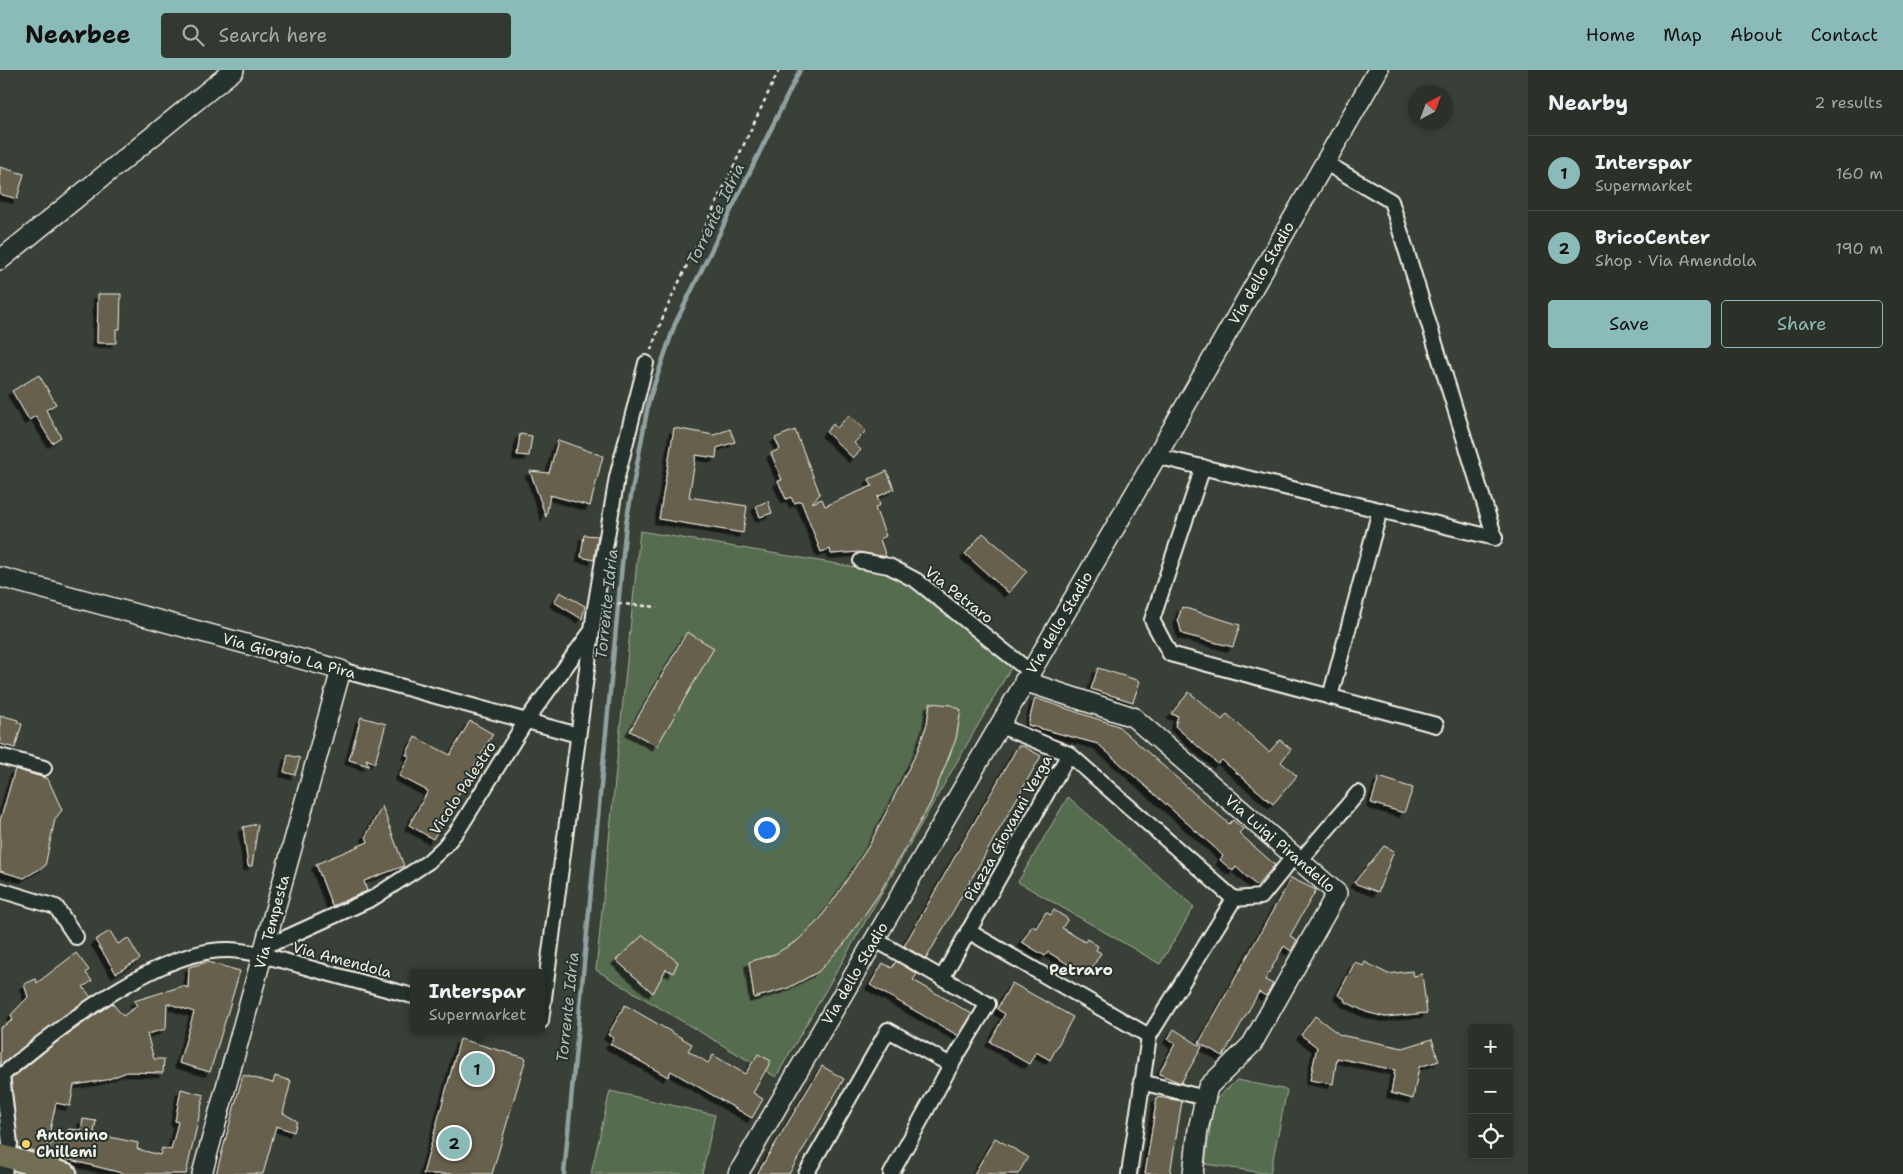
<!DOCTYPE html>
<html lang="en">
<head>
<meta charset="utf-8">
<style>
	body { margin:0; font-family:"Shantell Sans",sans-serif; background:#333831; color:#f1f3f6 }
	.controls { position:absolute; right:15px; bottom:15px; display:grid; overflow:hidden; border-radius:5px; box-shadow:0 2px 8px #0003 }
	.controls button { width:45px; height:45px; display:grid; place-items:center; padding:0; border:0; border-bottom:1px solid #474b46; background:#2b3029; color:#f1f3f6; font:25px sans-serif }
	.compass { position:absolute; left:1408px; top:15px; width:45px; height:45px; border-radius:50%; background:#2b3029; box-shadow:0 2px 8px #0003; rotate:41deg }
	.you { position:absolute; left:766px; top:759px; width:18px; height:18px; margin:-12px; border:4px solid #fff; border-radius:50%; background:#1a73e8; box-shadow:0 0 0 8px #1a73e833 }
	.badge { display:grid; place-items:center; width:32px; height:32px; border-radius:50%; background:#8bbbb9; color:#111; font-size:16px; font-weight:700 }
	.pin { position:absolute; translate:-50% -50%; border:2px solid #fff; box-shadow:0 1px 5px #0006 }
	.popup { position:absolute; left:410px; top:899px; width:135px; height:65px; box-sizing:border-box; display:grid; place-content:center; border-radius:5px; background:#2b3029; filter:drop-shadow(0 1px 4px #0005); font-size:16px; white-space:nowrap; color:#a6a9a8 }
	.popup b { font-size:19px; color:#f1f3f6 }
	.popup::after { content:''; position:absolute; left:50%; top:100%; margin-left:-10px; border:10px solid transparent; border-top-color:#2b3029 }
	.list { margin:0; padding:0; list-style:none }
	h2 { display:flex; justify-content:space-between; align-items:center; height:65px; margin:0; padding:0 20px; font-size:21px }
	h2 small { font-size:16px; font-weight:400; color:#a6a9a8 }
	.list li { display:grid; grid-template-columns:32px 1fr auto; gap:15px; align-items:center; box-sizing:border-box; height:75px; padding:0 20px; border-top:1px solid #474b46 }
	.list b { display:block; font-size:19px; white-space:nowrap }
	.list p { margin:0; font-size:16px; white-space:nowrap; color:#a6a9a8 }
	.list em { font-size:16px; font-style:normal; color:#a6a9a8 }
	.actions { display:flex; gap:10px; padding:15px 20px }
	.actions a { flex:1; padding:11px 0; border:1px solid #8bbbb9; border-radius:5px; text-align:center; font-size:18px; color:#8bbbb9 }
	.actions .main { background:#8bbbb9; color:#111 }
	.icon { flex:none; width:28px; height:28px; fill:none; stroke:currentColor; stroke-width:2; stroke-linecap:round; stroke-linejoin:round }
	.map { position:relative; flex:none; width:1528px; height:1104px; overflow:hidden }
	header { display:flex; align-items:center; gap:30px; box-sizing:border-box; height:70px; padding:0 25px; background:#8bbbb9; color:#111 }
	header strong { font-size:24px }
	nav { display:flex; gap:28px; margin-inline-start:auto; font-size:18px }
	.search { width:350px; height:45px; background:#333831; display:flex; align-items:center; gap:12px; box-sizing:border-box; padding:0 18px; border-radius:5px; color:#a6a9a8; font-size:19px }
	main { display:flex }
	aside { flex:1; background:#2b3029 }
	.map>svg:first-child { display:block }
	.green { fill:#576c50; stroke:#a6ae9c }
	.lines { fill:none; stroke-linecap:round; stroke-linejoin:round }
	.stream { stroke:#8fa1a1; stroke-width:4.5 }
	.building { fill:#66604e; stroke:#f4f1e8; filter:url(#shadow) }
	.street-casing { stroke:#f4f1e8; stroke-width:18 }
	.secondary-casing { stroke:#f4f1e8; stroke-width:22 }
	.primary-casing { stroke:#f4f1e8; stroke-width:25 }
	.path { stroke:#f4f1e8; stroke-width:2.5; stroke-dasharray:4 4; stroke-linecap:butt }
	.street { stroke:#26332d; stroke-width:14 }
	.secondary { stroke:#26332d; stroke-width:19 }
	.primary { stroke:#726e52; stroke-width:21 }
	.poi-dot { fill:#ffd166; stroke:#26332d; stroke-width:2 }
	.labels { text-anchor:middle; stroke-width:4; stroke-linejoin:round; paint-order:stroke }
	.street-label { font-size:15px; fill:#f4f1e8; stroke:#26332d }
	.poi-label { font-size:15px; font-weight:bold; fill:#f4f1e8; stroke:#26332d; text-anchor:start }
	.water-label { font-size:16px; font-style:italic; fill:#b1bcb9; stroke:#26332d }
	.neighbourhood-label { font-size:16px; font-weight:bold; fill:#f4f1e8; stroke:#26332d }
</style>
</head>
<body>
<header>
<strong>Nearbee</strong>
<div class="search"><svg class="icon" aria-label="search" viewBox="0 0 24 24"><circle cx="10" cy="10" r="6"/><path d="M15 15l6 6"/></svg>Search here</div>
<nav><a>Home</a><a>Map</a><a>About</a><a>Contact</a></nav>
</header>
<main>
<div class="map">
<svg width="1528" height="1104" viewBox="0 0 1528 1104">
	<defs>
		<filter id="shadow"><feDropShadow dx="-4.5" dy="4.5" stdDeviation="0" flood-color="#0009"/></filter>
	</defs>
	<rect width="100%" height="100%" fill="#394037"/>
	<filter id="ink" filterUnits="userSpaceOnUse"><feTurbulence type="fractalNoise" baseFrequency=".02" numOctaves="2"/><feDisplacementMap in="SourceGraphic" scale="10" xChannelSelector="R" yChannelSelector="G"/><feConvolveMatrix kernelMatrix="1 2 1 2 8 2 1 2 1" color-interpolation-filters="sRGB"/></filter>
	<g filter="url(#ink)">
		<g class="green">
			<path d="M640,461l245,41 26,13 101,81 -236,411 -180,-107z"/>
			<path d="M1068,727l126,110 -34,57 -142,-82z"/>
			<path d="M1237,1010l50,10 -17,84 -65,-10 9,-63z"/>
			<path d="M610,1021l105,24 -13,59h-111z"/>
		</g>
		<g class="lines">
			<path class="stream" d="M564,1104l62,-651 23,-123 26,-76 125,-254"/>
		</g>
		<g class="building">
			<path d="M0,97l24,7 -7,25 -17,-5z"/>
			<path d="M98,224h23l-1,35h-4v14h-19z"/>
			<path d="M39,305l17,29 -10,6 15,27 -9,6 -16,-27 -7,4 -17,-29z"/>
			<path d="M849,345l17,16 -12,12 7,7 -8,8 -27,-26 7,-8 4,4z"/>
			<path d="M674,358l40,7 16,-6 5,13 -18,6 -1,10 -20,-3 -7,42 58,9 -4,27 -84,-14z"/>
			<path d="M795,360l25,64 -8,9 10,-4 3,7 47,-20 -3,-7 18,-8 7,18 -17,8 3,8 -5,3 11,28 -6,3 6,18 -27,-5 -28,2 -1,-5 -9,3 -20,-51 -7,2 -3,-6 -5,2 -8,-18 4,-1 -11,-27 9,-4 -5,-11z"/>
			<path d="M520,364l12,2 -3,20 -12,-1z"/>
			<path d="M558,370l45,16 -13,50 -40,-11 -4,22 -16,-46 19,2z"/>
			<path d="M768,431l4,12 -12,4 -4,-11z"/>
			<path d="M983,463l44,38 -18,22 -44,-39z"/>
			<path d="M584,465l14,1 -4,24 -13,-3z"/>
			<path d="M560,522l25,14 -3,13 -28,-17z"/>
			<path d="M1182,537l58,18 -7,22 -51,-13 -4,-15z"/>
			<path d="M687,562l27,16 -57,98 -27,-15z"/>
			<path d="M1098,598l42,13 -7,21 -42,-13z"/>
			<path d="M1189,622l33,28 5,-6 42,38 11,-12 11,9 -10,13 16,14 -24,28 -51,-44 -4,4 -43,-38 3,-10 -7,-2z"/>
			<path d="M1035,628l83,28 111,98 4,-4 10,9 -4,4 36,32 -18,21 -21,-19 -3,4 -13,-11 3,-4 -9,-9 -116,-103 -70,-19z"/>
			<path d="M930,633l21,2 10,5 -5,29 -26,65 -51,90 -35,50 -26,28 -30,16 -34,10 -5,-36 26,-8 22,-13 22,-21 18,-25 33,-51 47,-92 10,-28z"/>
			<path d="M0,645l18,5v3l4,1 -7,24 -15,-4z"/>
			<path d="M361,647l25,7 -11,39 -9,-4 3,7 -20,-6z"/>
			<path d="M470,651l23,13 -60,105 -24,-14 19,-34 -29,-15 11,-20 -4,-1 9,-18 35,18z"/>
			<path d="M1018,676h5l18,10 -115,203 -22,-13z"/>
			<path d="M288,685l12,3 -5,17 -11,-3z"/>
			<path d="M15,699l33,10 14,31 -7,9 -10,47 -21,12 -24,-7v-50z"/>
			<path d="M1379,707l34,11 -9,25 -33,-10z"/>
			<path d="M382,736l22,60 -40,15 3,10 -35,15 -16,-42 52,-22 -2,-6z"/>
			<path d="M258,754l-6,42h-4l-5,-39z"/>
			<path d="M1384,776l10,5 -16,41 -24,-9z"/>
			<path d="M1291,808l25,12 -26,46 7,4 -6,11 -7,-5 -19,34 8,4 -7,12 -7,-4 -36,64 -24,-13z"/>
			<path d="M1054,840l14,9 -6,9 23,14 2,-3 11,7 -2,4 5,3 -12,20 -17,-10 -1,3 -23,-14 -3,4 -23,-14 10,-16 4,2 10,-16 5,3z"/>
			<path d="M110,861l8,13 10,-6 12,21 -24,14 -21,-33z"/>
			<path d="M643,865l35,27 -5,11 -7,-4 -13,24 -37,-33z"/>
			<path d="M76,883l13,17 -3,3 6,8 -9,6 8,10 -91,69v-38l13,-8 -2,-5 17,-18 -4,-13 12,-5 1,4z"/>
			<path d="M896,891l21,13 -4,6 59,34 -13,22 -89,-51 13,-22 9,5z"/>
			<path d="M207,892l33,9 -30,101 -31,-9 15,-51 -27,-9 -1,26 -19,5 7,25h10l-1,14 -36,-1 -21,8 -32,5 -4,21 -14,-3 -10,46 23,-20 12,1 2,-11 13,2 -2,11 6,3 38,8 -1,6 23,6 2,-7 9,2 7,-28 -3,-1 6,-32 23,6 -18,79h-60l-108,-27 -7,-68 42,-34 59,-42 11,13 14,-10 -3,-5 49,-15 5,2 1,-21z"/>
			<path d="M1355,892l8,4 2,-4 23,12 24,-3 2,5 8,-2 5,39 -42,4 -19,-5 -22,-11 1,-2 -7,-4z"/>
			<path d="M1012,913l61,34 -23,43 -14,-8 -7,12 -39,-22 15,-28 -8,-5z"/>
			<path d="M625,935l67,39 -4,7 20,12 5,-8 32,19 13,-20 13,7 -18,32 10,6 -11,19 -81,-47 -3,6 -58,-33 4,-6 -6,-3z"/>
			<path d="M1315,946l25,19 63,13 29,-9 7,22 -20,6 -6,32 -22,-6 4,-23 -58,-12 -4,26 -23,-4 7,-33 -16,-12z"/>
			<path d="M1174,959l28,18 -21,36 -22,-9 16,-30 -7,-5z"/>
			<path d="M460,969l66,19 -34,116h-69z"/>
			<path d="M822,996l22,13 -55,95h-32z"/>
			<path d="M243,1005l30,8 2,-7 16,5 -8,32 14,8 -3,11 -18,-6 -13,48h-47z"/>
			<path d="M1157,1027l25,4 -12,73h-25z"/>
			<path d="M995,1068l33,19 -10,17h-44z"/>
		</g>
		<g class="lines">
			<g class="street-casing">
				<g id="street">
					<path d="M1156,386l339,82 -104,-337 -67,-39"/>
					<path d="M1203,397l-51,153 18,34 266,71"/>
					<path d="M861,491l28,5 28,15 112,90"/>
					<path d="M341,600l237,65"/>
					<path d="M1330,627l50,-187"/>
					<path d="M998,655l71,29"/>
					<path d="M0,686l44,12"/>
					<path d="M1300,791l58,-68"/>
					<path d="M0,820l56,17 20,30"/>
					<path d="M1234,829l27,-2 33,-41"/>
					<path d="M968,861l181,105"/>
					<path d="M874,869l68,39"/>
					<path d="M266,874l15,-4 92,-42 55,-36 16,-15 16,-20 66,-106 64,-88"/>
					<path d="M541,951l54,-413 22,-131 29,-114"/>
					<path d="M2,1005l8,69 -6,30"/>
					<path d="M0,1007c53,-45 158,-129 229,-127 24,1 47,9 70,15 38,11 76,21 114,31"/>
					<path d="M1141,1012l64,16"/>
					<path d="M806,1104l82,-144 63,35 37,-61 -46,-26 127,-224 165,145 -85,137 -20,138"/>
					<path d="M891,1104l60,-109"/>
				</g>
			</g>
			<g class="secondary-casing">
				<g id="secondary">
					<path d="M0,190l234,-190"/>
					<path d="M0,507l341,93 -139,504"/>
					<path id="s1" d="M1024,611l109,36 204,176 -85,151 -44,43 -10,42 -5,45"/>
					<path id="s2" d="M738,1104l414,-710 226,-394"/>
				</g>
			</g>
			<g class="primary-casing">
				<path id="primary" d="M0,1085l66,19"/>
			</g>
			<g class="path">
				<path d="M651,280l13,-36 115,-244"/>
				<path d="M610,533l48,4"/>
			</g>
			<use href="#street" class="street"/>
			<use href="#secondary" class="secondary"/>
			<use href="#primary" class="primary"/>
		</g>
	</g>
	<circle class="poi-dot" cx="26" cy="1074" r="5"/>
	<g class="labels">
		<g class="street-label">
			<text dy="5" stroke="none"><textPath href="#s2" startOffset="1042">Via dello Stadio</textPath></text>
			<text transform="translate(959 525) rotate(38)" y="5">Via Petraro</text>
			<text dy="5" stroke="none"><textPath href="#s2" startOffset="638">Via dello Stadio</textPath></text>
			<text transform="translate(289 586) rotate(15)" y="5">Via Giorgio La Pira</text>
			<text transform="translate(463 718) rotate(-57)" y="5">Vicolo Palestro</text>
			<text transform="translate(1008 758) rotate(-61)" y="5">Piazza Giovanni Verga</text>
			<text dy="5" stroke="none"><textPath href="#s1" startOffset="309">Via Luigi Pirandello</textPath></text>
			<text transform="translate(272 852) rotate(-75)" y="5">Via Tempesta</text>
			<text transform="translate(342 890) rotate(15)" y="5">Via Amendola</text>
			<text dy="5" stroke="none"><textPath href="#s2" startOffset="232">Via dello Stadio</textPath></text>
		</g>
		<g class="poi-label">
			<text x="36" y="1070">Antonino<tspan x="36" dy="17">Chillemi</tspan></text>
		</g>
		<g class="water-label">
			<text transform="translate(715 144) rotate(-64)" y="6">Torrente Idria</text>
			<text transform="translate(606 534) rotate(-84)" y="6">Torrente Idria</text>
			<text transform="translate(567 937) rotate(-84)" y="6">Torrente Idria</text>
		</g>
		<g class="neighbourhood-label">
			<text x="1081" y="905">Petraro</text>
		</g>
	</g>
</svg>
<div class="controls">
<button>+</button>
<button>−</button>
<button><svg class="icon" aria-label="locate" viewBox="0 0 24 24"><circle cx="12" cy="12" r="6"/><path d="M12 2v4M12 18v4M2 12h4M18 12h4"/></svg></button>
</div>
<svg class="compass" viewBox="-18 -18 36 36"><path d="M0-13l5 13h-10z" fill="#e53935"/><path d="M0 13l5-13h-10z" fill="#a6a9a8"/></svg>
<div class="you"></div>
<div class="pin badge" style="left:477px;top:999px">1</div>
<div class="popup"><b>Interspar</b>Supermarket</div>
<div class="pin badge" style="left:454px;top:1073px">2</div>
</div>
<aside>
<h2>Nearby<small>2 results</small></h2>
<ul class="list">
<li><span class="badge">1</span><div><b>Interspar</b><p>Supermarket</p></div><em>160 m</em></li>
<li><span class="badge">2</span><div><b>BricoCenter</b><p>Shop · Via Amendola</p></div><em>190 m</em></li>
</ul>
<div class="actions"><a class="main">Save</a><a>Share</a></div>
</aside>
</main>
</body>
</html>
